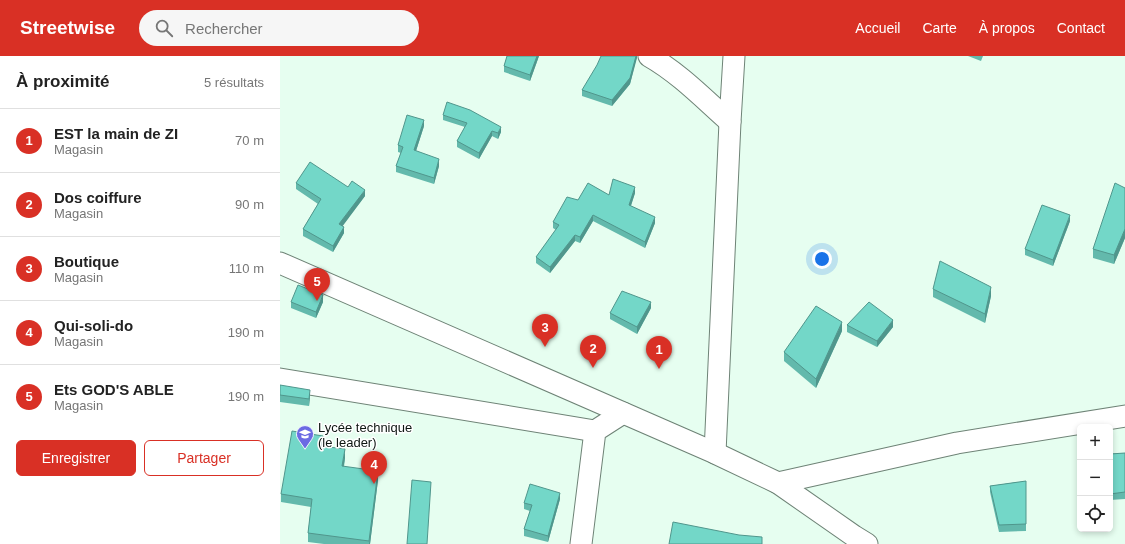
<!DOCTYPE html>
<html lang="fr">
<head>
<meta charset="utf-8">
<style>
	body { margin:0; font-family:Helvetica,sans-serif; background:#f6f6f6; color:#222 }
	.controls { position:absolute; right:12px; bottom:12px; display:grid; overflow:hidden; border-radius:6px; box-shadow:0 2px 6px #0003 }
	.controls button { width:36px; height:36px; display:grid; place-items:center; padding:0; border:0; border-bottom:1px solid #e0e0e0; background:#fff; color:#222; font:20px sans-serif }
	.you { position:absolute; left:542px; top:203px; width:14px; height:14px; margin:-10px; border:3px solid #fff; border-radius:50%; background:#1a73e8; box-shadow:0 0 0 6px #1a73e833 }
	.badge { display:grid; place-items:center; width:26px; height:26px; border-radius:50%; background:#d93025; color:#fff; font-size:13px; font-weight:700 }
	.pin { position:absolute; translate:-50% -33px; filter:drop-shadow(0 1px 2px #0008) }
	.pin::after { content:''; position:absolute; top:21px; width:14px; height:12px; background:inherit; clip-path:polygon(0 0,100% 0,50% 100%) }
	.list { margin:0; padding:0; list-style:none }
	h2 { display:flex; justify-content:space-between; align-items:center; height:52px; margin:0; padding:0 16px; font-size:17px }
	h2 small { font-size:13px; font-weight:400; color:#767676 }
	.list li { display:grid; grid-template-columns:26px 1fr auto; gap:12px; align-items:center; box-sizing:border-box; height:64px; padding:0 16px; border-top:1px solid #e0e0e0 }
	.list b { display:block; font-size:15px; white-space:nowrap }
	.list p { margin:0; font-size:13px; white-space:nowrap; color:#767676 }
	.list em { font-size:13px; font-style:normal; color:#767676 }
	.actions { display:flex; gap:8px; padding:12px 16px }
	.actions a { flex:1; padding:9px 0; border:1px solid #d93025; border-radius:6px; text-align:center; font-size:14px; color:#d93025 }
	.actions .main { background:#d93025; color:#fff }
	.icon { flex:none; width:22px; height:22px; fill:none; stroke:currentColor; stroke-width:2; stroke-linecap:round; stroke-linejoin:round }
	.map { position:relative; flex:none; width:845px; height:488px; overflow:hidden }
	header { display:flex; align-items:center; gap:24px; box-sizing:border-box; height:56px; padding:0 20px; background:#d93025; color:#fff }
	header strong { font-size:19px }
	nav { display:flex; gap:22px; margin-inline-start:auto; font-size:14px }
	.search { width:280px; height:36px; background:#f6f6f6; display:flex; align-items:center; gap:10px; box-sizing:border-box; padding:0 14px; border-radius:22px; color:#767676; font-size:15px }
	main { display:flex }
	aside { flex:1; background:#fff }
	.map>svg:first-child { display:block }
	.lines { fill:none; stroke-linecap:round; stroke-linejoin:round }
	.street-casing { stroke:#6e8376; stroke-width:23 }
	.street { stroke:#fff; stroke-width:21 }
	.wall { fill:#63b9ac }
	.shaded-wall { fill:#50968c }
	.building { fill:#73d7c8; stroke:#50968c }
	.labels { text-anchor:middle; stroke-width:3; stroke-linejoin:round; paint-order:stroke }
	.poi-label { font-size:13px; fill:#0e1612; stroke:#fff; text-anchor:start }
</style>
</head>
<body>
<header>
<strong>Streetwise</strong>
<div class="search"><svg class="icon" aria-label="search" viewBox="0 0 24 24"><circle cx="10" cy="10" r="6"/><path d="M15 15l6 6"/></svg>Rechercher</div>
<nav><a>Accueil</a><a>Carte</a><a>À propos</a><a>Contact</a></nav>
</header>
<main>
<aside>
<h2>À proximité<small>5 résultats</small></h2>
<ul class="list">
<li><span class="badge">1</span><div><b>EST la main de ZI</b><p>Magasin</p></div><em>70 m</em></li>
<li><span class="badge">2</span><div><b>Dos coiffure</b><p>Magasin</p></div><em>90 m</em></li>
<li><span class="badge">3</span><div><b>Boutique</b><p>Magasin</p></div><em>110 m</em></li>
<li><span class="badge">4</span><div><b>Qui-soli-do</b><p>Magasin</p></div><em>190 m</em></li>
<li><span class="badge">5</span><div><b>Ets GOD'S ABLE</b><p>Magasin</p></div><em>190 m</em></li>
</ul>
<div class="actions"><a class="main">Enregistrer</a><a>Partager</a></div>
</aside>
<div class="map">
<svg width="845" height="488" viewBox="0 0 845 488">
	<rect width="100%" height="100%" fill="#e6fef0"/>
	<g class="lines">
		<g class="street-casing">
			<g id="street">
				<path d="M369,0c30,17 55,43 81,66"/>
				<path d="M0,207l435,190 63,30 76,53 13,8"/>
				<path d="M0,323l315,52"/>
				<path d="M435,397l15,-331 4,-66"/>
				<path d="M498,427l179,-40 168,-27"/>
				<path d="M301,488l14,-113 28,-18"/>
			</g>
		</g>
		<use href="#street" class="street"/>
	</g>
	<g class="wall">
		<path d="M227,0h32l-9,25 -26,-9v-6z"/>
		<path d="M357,0l-7,28 -18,22 -30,-10v-6z"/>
		<path d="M688,0h15l-2,5z"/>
		<path d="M163,59l58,17 -3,7 -6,-3 -13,23 -22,-12v-6l8,-14 -22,-7z"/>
		<path d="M144,70l-8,25 23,15 -5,18 -38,-12v-6l5,-13 -3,-1v-7z"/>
		<path d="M16,127l52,4 17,9 -23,30 2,7 -11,19 -30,-16v-7l15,-25 -22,-15z"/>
		<path d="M845,132v50l-11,26 -21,-6v-9z"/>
		<path d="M355,137l-4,13 24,17 -10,25 -52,-27 -13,22 -5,-2 -25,32 -14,-10v-6l20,-27 -3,-2v-6l25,-22 31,-5z"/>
		<path d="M790,165l-17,45 -28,-11v-6z"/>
		<path d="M653,233l58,7 -6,27 -52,-26z"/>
		<path d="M11,246h32l-7,16 -25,-10z"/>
		<path d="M371,252l-14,26 -27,-15v-6z"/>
		<path d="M567,269l46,2 -16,20 -30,-15z"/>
		<path d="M562,275l-26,57 -32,-27v-9z"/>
		<path d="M0,329l30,11 -1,10 -29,-4z"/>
		<path d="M42,390l23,12 -1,9 34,13 -8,64h-46l-16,-2v-9l3,-26 -30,-5v-8z"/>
		<path d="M845,397v46l-15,1v-46z"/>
		<path d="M746,425v50l-27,1 -9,-40v-6z"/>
		<path d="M280,443l-12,43 -24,-6v-7l6,-18 -6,-2v-6z"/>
	</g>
	<g class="shaded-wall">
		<path d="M257,0h2l-9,25v-6z"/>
		<path d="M356,0h1v2l-7,26 -18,22v-6z"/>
		<path d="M144,64v6l-10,31v-7z"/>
		<path d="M221,71v5l-3,7v-6z"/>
		<path d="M212,75v5l-13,23v-6z"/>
		<path d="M159,103v7l-5,18v-6z"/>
		<path d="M355,131v6l-6,18v-6z"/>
		<path d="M85,134v6l-26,35v-7z"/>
		<path d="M313,159v6l-13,22v-6z"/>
		<path d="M790,159v6l-17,45v-6z"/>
		<path d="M375,161v6l-10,25v-6z"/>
		<path d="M64,171v6l-11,19v-6z"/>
		<path d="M845,173v9l-11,26v-9z"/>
		<path d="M295,179v6l-25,32v-6z"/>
		<path d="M711,231v9l-6,27v-9z"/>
		<path d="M43,239v7l-7,16v-6z"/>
		<path d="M371,246v6l-14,26v-7z"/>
		<path d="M613,264v7l-16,20v-6z"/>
		<path d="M562,266v9l-26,57v-9z"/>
		<path d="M30,334v6l-1,10v-7z"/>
		<path d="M43,380v9l-2,9v-8z"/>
		<path d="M65,393v9l-3,17v-9z"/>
		<path d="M98,415v9l-8,64h-1z"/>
		<path d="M280,437v6l-12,43v-6z"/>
	</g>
	<g class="building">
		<path d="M227,0h30l-7,19 -26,-9z"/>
		<path d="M321,0h35l-6,22 -18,22 -30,-10 15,-25z"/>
		<path d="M167,46l23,8 31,17 -3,6 -6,-2 -13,22 -22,-12 10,-18 -24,-8z"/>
		<path d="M127,59l17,5 -10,30 25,9 -5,19 -38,-12 7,-19 -5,-2z"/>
		<path d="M30,106l38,25 4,-6 13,9 -26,34 5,3 -11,19 -30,-17 18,-30 -25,-16z"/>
		<path d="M333,123l22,8 -6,18 26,12 -10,25 -52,-27 -13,22 -5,-2 -25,32 -14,-10 23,-32 -6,-3 14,-25 11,3 10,-17 21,12z"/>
		<path d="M835,127l10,5v41l-11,26 -21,-6z"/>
		<path d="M762,149l28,10 -17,45 -28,-11z"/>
		<path d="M660,205l51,26 -6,27 -52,-25z"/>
		<path d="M18,229l25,10 -7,17 -25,-10z"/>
		<path d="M342,235l29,11 -14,25 -27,-14z"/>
		<path d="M589,246l24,18 -16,21 -30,-16z"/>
		<path d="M536,250l26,16 -26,57 -32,-27z"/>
		<path d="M0,329l30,5 -1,9 -29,-4z"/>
		<path d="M12,375l31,5 -2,10 24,3 -3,17 36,5 -9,70 -61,-8 4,-34 -31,-5z"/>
		<path d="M845,397v39l-15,2v-40z"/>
		<path d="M132,424l19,2 -4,62h-20z"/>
		<path d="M746,425v43l-27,1 -9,-39z"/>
		<path d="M250,428l30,9 -12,43 -24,-7 8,-24 -8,-2z"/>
		<path d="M393,466l66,13 23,2v7h-93z"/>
	</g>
	<defs>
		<g id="school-pin" transform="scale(0.9)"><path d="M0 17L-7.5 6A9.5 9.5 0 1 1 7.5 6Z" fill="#6b6ae3" stroke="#fff"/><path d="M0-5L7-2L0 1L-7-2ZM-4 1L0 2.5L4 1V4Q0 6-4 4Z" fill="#fff"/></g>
	</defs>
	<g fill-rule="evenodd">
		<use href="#school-pin" x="25" y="378"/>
	</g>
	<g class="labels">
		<g class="poi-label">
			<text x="38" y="376">Lycée technique<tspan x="38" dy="15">(le leader)</tspan></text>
		</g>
	</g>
</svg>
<div class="controls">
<button>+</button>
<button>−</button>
<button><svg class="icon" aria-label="locate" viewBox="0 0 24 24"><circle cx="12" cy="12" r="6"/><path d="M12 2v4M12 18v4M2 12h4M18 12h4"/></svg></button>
</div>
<div class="you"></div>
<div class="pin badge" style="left:379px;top:313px">1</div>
<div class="pin badge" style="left:313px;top:312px">2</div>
<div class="pin badge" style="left:265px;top:291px">3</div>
<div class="pin badge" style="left:94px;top:428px">4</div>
<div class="pin badge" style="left:37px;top:245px">5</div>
</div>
</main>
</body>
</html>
